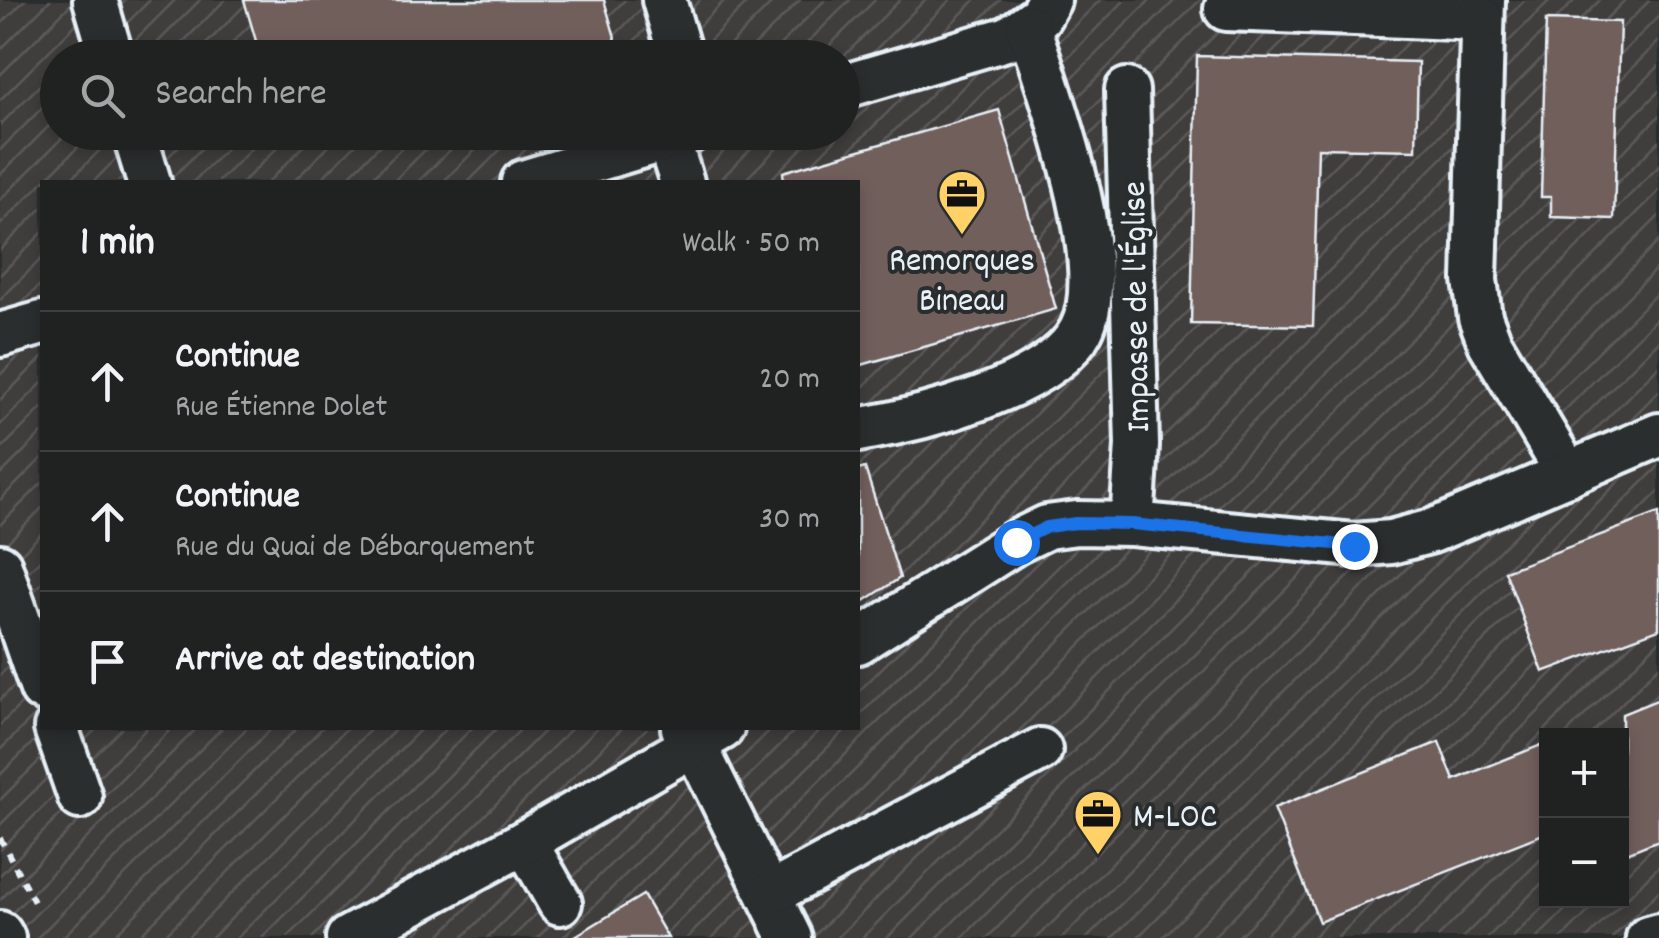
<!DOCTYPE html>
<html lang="en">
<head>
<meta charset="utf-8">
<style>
	body { margin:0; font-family:Dekko,sans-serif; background:#2d2f2f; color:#f1f3f6 }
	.controls { position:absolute; right:30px; bottom:30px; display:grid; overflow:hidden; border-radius:0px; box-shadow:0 5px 15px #0003 }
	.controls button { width:90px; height:90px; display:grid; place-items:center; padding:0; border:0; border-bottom:2px solid #3d3f40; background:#202222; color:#f1f3f6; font:50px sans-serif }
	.stop { position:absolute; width:30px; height:30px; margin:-22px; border:8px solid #1a73e8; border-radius:50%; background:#fff }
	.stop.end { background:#1a73e8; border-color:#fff; box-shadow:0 2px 10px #0008 }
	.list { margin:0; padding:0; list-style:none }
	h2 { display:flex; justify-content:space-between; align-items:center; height:130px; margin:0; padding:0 40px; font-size:42px }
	h2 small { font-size:32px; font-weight:400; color:#a2a4a5 }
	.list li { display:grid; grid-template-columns:65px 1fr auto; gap:30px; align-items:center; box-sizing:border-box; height:140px; padding:0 40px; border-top:2px solid #3d3f40 }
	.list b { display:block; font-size:38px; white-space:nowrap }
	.list p { margin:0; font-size:32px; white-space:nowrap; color:#a2a4a5 }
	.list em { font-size:32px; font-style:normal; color:#a2a4a5 }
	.icon { flex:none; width:55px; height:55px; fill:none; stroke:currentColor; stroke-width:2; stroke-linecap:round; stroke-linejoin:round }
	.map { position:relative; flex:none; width:1659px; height:938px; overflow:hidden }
	.search { position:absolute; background:#202222; box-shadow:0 5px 15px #0003; left:40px; top:40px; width:820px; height:110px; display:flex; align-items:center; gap:25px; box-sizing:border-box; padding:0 35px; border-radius:55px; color:#a2a4a5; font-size:38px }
	.panel { position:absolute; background:#202222; box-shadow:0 5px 15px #0003; left:40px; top:180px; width:820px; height:550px; border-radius:0px }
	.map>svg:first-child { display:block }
	.industrial { fill:url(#industrial-furrows); fill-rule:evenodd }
	.building { fill:#715e5b; stroke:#e8f1f8; stroke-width:2.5 }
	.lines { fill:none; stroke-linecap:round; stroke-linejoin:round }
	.minor-casing { stroke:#e8f1f8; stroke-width:50 }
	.path { stroke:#e8f1f8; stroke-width:6; stroke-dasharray:8 8; stroke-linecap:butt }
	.minor { stroke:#2a2d2e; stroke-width:42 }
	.route { stroke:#1a73e8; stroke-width:12 }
	.labels { text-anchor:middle; stroke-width:8; stroke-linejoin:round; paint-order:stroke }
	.poi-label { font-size:35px; fill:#e8f1f8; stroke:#2a2d2e }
	.street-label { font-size:35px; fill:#e8f1f8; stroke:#2a2d2e }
</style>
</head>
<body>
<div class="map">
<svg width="1659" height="938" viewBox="0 0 1659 938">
	<defs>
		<pattern id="industrial-furrows" width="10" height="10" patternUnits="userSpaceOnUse" patternTransform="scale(2.5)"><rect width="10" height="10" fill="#3f3c3c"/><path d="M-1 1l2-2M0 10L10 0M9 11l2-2" fill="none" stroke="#5b5959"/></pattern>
	</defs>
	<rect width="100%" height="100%" fill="#2a2d2e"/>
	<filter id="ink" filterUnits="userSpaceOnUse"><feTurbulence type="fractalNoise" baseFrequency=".01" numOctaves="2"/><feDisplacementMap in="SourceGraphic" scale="20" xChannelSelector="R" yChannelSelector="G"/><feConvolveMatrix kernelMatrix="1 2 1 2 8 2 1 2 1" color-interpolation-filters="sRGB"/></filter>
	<g filter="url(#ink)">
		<path class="industrial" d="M0,0h1659v938h-1659zM58,58h784v74h-784zM42,182h816v546h-816zM1546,736h76v164h-76z"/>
		<g class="building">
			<path d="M244,0h360l17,58h-360z"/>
			<path d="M1546,20l74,2 -6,197 -63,-2v-20h-10z"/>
			<path d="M1197,56l221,6 -2,88 -98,-2 -5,178 -122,-2z"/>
			<path d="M999,110l57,199 -198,57v-184h-74l-1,-10z"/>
			<path d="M865,468l35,110 -42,27v-135z"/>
			<path d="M1659,513v116l-116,43 -38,-101z"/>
			<path d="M1659,699v141l-37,15v-141z"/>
			<path d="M1439,742l15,38 92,-37v90l-227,89 -45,-114z"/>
			<path d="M643,895l25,43h-96z"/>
		</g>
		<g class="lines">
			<g class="minor-casing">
				<g id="minor">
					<path d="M95,0l17,58"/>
					<path d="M664,0l17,58"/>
					<path d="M1483,0l-8,280 5,37 10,26 78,131"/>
					<path d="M1226,9l256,10"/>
					<path d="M842,87l167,-49 31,-22 9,-16"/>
					<path d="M1127,90l10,355 -5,79"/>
					<path d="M134,132l15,50"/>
					<path d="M668,139l14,43"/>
					<path d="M523,182l166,-50"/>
					<path d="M0,335l42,-12"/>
					<path d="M858,430c60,-10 193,-42 223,-100 33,-64 -31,-237 -53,-304"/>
					<path d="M0,566l42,123"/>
					<path d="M858,642l158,-100 31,-15 30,-4 55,1 222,21 37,-3 41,-11 227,-96"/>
					<path d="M56,728l24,69"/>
					<path d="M683,728l12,17 95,193"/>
					<path d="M525,842l35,61"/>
					<path d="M770,894l270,-144"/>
					<path d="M0,933l3,5"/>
					<path d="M348,938l177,-96 197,-114"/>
					<path d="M1648,938l11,-3"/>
				</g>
			</g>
			<path class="path" d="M0,838l34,64"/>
			<use href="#minor" class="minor"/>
		</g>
	</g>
	<g class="lines" filter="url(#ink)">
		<path class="route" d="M1016,542l31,-15 29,-4 56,1 222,22"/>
	</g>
	<defs>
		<g id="office-pin" transform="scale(2.5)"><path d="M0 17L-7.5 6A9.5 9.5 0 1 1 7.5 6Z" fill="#ffd166" stroke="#2a2d2e"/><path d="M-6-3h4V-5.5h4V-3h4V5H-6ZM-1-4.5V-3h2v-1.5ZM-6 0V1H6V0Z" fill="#111"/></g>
	</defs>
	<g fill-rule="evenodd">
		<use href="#office-pin" x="962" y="194"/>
		<use href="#office-pin" x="1098" y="814"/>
	</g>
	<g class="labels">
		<g class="poi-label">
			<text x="962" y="270">Remorques<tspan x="962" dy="40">Bineau</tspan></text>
			<text x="1133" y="826" text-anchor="start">M-LOC</text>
		</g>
		<g class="street-label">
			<text transform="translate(1134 307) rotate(-91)" y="12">Impasse de l'Église</text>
		</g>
	</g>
</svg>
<div class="controls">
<button>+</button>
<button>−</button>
</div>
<div class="stop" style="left:1016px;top:542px"></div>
<div class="stop end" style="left:1354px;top:546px"></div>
<div class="search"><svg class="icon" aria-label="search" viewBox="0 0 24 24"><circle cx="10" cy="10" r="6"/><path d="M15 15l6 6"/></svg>Search here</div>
<section class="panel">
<h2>1 min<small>Walk · 50 m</small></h2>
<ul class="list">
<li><svg class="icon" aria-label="ahead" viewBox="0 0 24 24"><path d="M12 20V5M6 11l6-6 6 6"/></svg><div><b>Continue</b><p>Rue Étienne Dolet</p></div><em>20 m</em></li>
<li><svg class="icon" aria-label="ahead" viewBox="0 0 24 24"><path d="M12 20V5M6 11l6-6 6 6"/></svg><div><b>Continue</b><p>Rue du Quai de Débarquement</p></div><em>30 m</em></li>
<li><svg class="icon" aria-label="arrive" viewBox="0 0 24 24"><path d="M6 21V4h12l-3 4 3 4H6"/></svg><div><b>Arrive at destination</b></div></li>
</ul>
</section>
</div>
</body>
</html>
